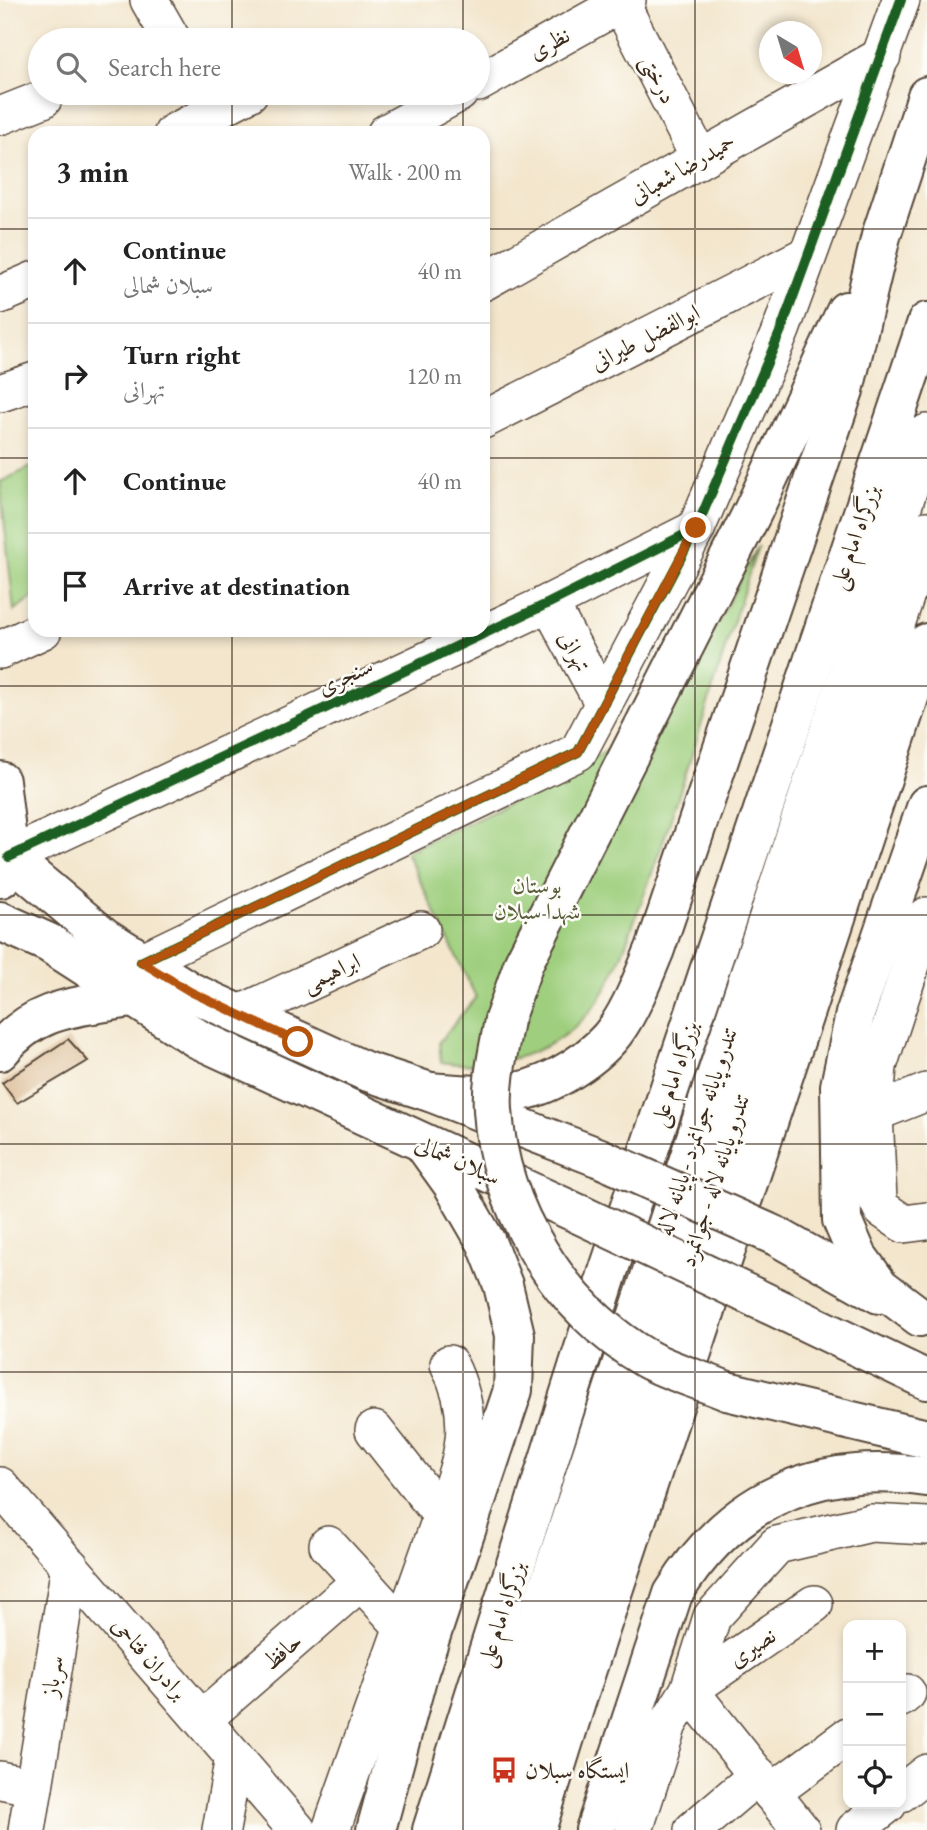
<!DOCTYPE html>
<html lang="en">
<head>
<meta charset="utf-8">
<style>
	body { margin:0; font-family:"EB Garamond",Amiri,serif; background:#f6f6f6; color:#222 }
	.controls { position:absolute; right:21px; bottom:21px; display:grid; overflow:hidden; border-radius:14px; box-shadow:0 4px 10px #0003 }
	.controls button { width:63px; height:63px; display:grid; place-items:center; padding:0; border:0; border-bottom:2px solid #e0e0e0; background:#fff; color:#222; font:35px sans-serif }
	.compass { position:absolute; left:759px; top:21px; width:63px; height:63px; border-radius:50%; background:#fff; box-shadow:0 4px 10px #0003; rotate:142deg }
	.stop { position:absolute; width:21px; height:21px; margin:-16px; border:5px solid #b45309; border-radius:50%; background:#fff }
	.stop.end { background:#b45309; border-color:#fff; box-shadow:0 2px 7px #0008 }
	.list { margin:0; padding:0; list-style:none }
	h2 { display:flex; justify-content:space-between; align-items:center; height:91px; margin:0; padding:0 28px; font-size:30px }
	h2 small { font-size:23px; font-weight:400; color:#767676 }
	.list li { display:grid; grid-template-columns:46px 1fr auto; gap:21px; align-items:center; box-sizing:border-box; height:105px; padding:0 28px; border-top:2px solid #e0e0e0 }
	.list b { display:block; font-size:26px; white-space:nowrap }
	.list p { margin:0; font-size:23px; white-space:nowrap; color:#767676 }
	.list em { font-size:23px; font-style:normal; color:#767676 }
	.icon { flex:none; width:38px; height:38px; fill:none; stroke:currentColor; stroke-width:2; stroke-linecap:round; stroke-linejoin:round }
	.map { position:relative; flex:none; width:927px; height:1830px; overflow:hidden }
	.search { position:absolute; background:#fff; box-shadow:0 4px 10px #0003; left:28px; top:28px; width:462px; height:77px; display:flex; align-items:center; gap:18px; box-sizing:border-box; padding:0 24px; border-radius:38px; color:#767676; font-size:26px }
	.panel { position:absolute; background:#fff; box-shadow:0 4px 10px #0003; left:28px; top:126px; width:462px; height:511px; border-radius:21px }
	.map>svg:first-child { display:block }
	.green { fill:#9fcf7e; stroke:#6d7c4e; stroke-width:2 }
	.building { fill:#dcbc95 }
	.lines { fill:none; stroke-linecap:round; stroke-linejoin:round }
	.minor-casing { stroke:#574638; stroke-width:40 }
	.major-casing { stroke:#574638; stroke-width:42 }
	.highway-casing { stroke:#574638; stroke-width:42 }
	.minor { stroke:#fff; stroke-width:37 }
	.major { stroke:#fff; stroke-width:38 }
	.highway { stroke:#fff; stroke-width:38 }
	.major-bridge-casing { stroke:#574638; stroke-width:42; stroke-linecap:butt }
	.major-bridge { stroke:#fff; stroke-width:38 }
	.cycleway-casing { stroke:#fdfcf7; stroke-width:15 }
	.cycleway { stroke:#1b5e20; stroke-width:10 }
	.route { stroke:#b45309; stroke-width:9 }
	.grid { fill:none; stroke:#3b2a1e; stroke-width:2; stroke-opacity:0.55 }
	.labels { text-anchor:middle; stroke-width:5; stroke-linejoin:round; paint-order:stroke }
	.street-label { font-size:23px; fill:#3b2a1e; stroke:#fdfcf7 }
	.park-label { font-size:23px; fill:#595c3b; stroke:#fdfcf7 }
	.poi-label { font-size:23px; fill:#3b2a1e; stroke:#fdfcf7; text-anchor:start }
</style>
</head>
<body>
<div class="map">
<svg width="927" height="1830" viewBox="0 0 927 1830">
	<rect width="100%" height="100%" fill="#fdfcf7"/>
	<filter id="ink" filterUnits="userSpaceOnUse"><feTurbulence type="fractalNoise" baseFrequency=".0143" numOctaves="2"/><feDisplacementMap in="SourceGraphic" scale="14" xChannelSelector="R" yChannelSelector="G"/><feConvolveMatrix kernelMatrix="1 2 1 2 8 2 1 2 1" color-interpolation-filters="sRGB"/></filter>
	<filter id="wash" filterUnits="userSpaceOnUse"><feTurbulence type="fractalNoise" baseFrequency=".00686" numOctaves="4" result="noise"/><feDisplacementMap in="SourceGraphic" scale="28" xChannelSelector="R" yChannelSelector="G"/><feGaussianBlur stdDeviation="1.57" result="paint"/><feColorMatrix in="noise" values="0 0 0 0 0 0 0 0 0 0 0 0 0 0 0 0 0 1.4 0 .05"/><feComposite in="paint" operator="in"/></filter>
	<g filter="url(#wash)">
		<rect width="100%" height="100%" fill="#f3e6cd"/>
		<g class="green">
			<path d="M35,465v131l-21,15 -14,-129z"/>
			<path d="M758,546c-39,118 -73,240 -117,357 -15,38 -28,88 -59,117 -36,36 -90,50 -141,42l-2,-20 37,-45 -70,-145 122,-58 140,-76z"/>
		</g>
		<g id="blocks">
			<path class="building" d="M68,1039l20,22 -71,42 -15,-20z"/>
		</g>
	</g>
	<g filter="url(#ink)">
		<use href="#blocks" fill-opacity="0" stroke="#574638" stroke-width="2"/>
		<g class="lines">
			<g class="minor-casing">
				<g id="minor">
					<path d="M149,0l23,40"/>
					<path d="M619,0l80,157"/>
					<path d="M478,83l149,-83"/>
					<path d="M0,116l43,-17"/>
					<path d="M173,133l76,-40"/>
					<path d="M386,133l73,-40"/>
					<path d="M483,282l399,-226"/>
					<path d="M0,295l35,-15"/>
					<path d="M0,393l35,-12"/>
					<path d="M483,420l324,-165"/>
					<path d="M549,603l55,101"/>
					<path d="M0,650l43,-20"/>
					<path d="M9,857l540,-254 147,-74"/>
					<path d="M927,916l-49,150 -4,47 4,88 4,8 22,15 23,-3"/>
					<path d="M141,962l437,-210 118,-223 85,-199 120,-330"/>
					<path d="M240,1014l181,-84"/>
					<path d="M874,1113l53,-21"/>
					<path d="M0,1486l297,344"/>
					<path d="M442,1516c20,-56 36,-94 7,-152"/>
					<path d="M328,1545l75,82"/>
					<path d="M901,1698l6,-5"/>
					<path d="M203,1719l157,-137"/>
					<path d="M0,1780l34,7"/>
					<path d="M771,1793l77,-57"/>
					<path d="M901,1793l26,-20"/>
					<path d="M27,1830l43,-264"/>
					<path d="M221,1830l13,-73"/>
					<path d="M331,1830l111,-314 -68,-86"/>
					<path d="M468,1830l459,-1397"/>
					<path d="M500,1830l427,-1300"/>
					<path d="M634,1830l34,-106 21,-34 23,-73 65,-72 94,-22 56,3"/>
					<path d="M693,1830l65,-55"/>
					<path d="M801,1830l-112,-140 125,-86"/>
					<path d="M855,1830l33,-26"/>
				</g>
			</g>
			<g class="major-casing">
				<g id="major">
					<path d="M0,781l9,76 -8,21"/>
					<path d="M0,854l9,3 95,80 87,55 174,79 65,21 170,66"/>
					<path d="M0,921l49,22 149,96 383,176"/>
					<path d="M504,1020l20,-58 229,-451 93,-200"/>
					<path d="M0,1051c36,-45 78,-44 131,-53"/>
					<path d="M430,1092c28,2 58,5 86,0 36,-6 82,-35 102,-65 16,-24 26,-52 37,-78l189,-559 37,-154 46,-140"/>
					<path d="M776,1236l103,58"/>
					<path d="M756,1298l171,82"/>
					<path d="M920,1317l-40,-30 -22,-30 -16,-37 -2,-134 15,-72 72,-209"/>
					<path d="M727,1391l200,48"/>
					<path d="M376,1830l43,-159 94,-281 2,-55 -12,-50 -17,-43 -33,-57 -28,-39"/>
					<path d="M595,1830l78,-236c58,-95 144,-134 254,-117"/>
				</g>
			</g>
			<g class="highway-casing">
				<g id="highway">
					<path d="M432,1830l177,-561 318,-947"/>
					<path d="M536,1830l40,-128 351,-1059"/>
				</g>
			</g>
			<use href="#minor" class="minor"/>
			<use href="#major" class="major"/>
			<use href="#highway" class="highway"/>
			<g class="major-bridge-casing">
				<g id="major-bridge">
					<path d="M504,1020c-5,29 -13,60 -11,90 6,100 67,198 154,249 24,13 54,21 80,32"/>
					<path d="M600,1158l176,78"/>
					<path d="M581,1215l175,83"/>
				</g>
			</g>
			<use href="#major-bridge" class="major-bridge"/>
			<g class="cycleway-casing">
				<g id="cycleway">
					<path d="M9,857l540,-254 147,-74"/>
					<path d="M141,962l437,-210 118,-223 85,-199 120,-330"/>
				</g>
			</g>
			<use href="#cycleway" class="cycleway"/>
		</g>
	</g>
	<g class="lines" filter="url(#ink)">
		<path class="route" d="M298,1042l-107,-50 -50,-30 437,-210 118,-224"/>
	</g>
	<path class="grid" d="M232,0v40M463,0v40M695,0v1830M232,93v40M463,93v40M0,229h35M483,229h444M0,458h35M483,458h444M232,630v1200M463,630v1200M0,686h927M0,915h927M0,1144h927M0,1372h927M0,1601h927"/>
	<defs>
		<g id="bus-bare" transform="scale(2.1)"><path d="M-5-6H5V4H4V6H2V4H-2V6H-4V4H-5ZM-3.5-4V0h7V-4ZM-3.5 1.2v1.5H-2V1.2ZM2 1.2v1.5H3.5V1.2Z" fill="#c8321e" stroke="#fdfcf7" stroke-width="2.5" paint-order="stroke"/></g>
	</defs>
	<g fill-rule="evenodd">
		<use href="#bus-bare" x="504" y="1770"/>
	</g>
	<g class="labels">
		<g class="street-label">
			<text transform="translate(549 43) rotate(-29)" y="8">نظری</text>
			<text transform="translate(659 79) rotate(63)" y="8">درختی</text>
			<text transform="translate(682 168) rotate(-30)" y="8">حمیدرضا شعبانی</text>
			<text transform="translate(645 337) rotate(-27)" y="8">ابوالفضل طیرانی</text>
			<text transform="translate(854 537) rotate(-71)" y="8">بزرگراه امام علی</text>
			<text transform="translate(575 651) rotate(62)" y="8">تهرانی</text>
			<text transform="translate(345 676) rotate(-25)" y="8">سنجری</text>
			<text transform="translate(331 972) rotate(-25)" y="8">ابراهیمی</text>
			<text transform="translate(674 1074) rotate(-72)" y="8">بزرگراه امام علی</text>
			<text transform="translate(696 1131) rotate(-72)" y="8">تندرو پایانه جوانمرد - پایانه لاله</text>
			<text transform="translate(458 1160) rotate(24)" y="8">سبلان شمالی</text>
			<text transform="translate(714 1180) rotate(-72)" y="8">تندرو پایانه لاله - جوانمرد</text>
			<text transform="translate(501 1614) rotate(-72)" y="8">بزرگراه امام علی</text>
			<text transform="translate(752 1647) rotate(-34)" y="8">نصیری</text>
			<text transform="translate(282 1651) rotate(-41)" y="8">حافظ</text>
			<text transform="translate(150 1658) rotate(49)" y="8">برادران فتاحی</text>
			<text transform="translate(52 1676) rotate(-81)" y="8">سرباز</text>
		</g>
		<g class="park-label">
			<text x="537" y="893">بوستان<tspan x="537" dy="26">شهدا سبلان</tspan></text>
		</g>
		<g class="poi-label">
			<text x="525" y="1778">ایستگاه سبلان</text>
		</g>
	</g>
</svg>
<div class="controls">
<button>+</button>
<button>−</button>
<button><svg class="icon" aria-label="locate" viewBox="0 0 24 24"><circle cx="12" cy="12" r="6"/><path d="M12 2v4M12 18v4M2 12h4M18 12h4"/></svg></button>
</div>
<svg class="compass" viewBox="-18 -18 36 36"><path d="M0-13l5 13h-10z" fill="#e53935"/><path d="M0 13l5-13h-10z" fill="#767676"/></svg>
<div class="stop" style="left:298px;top:1042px"></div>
<div class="stop end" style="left:696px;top:528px"></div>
<div class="search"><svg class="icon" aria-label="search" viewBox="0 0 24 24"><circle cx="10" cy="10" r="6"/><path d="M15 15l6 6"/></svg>Search here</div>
<section class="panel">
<h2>3 min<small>Walk · 200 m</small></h2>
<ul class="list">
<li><svg class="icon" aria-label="ahead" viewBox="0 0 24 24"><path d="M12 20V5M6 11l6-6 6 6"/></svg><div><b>Continue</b><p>سبلان شمالی</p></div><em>40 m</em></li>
<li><svg class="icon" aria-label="right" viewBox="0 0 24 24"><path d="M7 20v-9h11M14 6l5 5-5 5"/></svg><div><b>Turn right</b><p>تهرانی</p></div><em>120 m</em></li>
<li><svg class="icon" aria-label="ahead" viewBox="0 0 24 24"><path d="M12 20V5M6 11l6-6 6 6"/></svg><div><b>Continue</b></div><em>40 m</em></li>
<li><svg class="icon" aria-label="arrive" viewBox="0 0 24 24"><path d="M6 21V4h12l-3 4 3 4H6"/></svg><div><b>Arrive at destination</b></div></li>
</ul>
</section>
</div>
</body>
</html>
